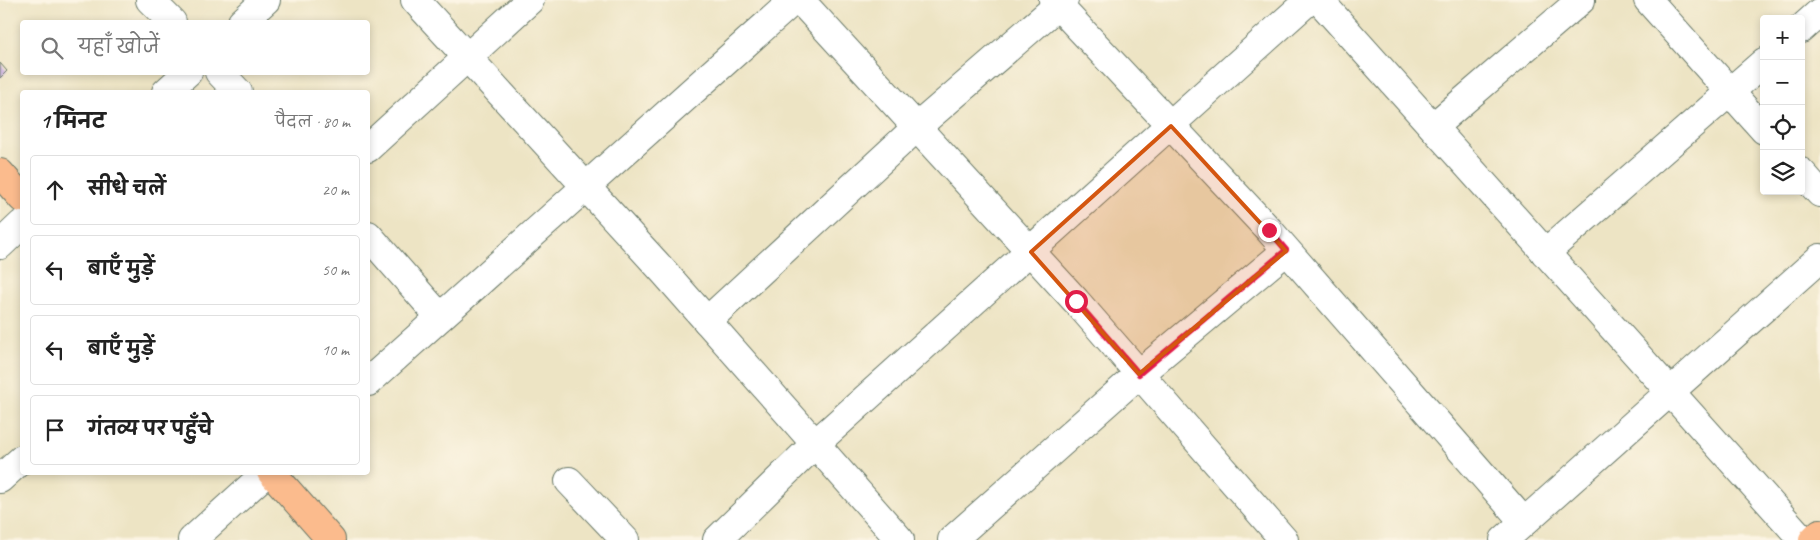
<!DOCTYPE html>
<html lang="hi">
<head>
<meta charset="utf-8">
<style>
	body { margin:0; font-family:Caveat,"Playpen Sans Deva",sans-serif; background:#f2f2f2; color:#222 }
	.controls { position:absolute; right:15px; top:15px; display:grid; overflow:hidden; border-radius:5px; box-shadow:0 2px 8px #0003 }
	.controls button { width:45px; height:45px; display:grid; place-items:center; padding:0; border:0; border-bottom:1px solid #e0e0e0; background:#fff; color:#222; font:25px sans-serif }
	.stop { position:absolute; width:15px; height:15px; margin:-11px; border:4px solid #e11d48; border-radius:50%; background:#fff }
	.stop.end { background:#e11d48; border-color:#fff; box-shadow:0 1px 5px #0008 }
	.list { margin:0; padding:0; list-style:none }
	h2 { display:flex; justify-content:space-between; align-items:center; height:65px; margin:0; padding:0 20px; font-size:21px }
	h2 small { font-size:16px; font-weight:400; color:#767676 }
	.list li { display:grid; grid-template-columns:32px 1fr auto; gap:15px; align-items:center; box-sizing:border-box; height:70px; margin:0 10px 10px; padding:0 10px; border:1px solid #e0e0e0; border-radius:5px }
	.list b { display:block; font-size:19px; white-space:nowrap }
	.list em { font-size:16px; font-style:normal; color:#767676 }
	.icon { flex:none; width:28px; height:28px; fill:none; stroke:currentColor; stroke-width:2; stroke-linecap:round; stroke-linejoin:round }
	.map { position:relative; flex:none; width:1820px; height:540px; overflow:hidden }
	.search { position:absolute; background:#fff; box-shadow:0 2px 8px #0003; left:20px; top:20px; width:350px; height:55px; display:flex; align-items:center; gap:12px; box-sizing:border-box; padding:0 18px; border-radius:5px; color:#767676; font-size:19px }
	.panel { position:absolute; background:#fff; box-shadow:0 2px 8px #0003; left:20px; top:90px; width:350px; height:385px; border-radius:5px }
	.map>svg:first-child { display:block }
	.building { fill:#c2a4df }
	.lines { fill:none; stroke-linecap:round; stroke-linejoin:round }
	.minor-casing { stroke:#677766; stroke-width:30 }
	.major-casing { stroke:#677766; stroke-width:30 }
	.highway-casing { stroke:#677766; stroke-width:30 }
	.minor { stroke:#fff; stroke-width:28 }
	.major { stroke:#fbbb8d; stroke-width:28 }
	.highway { stroke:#fbbb8d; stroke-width:28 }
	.route { stroke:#e11d48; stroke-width:6 }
	.marked { fill:#d45610; fill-opacity:0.2; stroke:#d45610; stroke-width:4; stroke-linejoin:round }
</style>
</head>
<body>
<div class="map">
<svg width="1820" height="540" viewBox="0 0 1820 540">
	<rect width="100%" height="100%" fill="#fcf5e5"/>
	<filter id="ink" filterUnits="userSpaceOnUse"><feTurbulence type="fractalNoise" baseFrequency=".02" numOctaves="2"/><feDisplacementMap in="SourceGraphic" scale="10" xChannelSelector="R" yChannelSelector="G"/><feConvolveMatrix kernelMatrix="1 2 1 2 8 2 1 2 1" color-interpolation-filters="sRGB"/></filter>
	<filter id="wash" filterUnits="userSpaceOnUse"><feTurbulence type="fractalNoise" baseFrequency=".0096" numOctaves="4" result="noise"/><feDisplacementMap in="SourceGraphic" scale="20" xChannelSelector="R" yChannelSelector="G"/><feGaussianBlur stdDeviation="1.12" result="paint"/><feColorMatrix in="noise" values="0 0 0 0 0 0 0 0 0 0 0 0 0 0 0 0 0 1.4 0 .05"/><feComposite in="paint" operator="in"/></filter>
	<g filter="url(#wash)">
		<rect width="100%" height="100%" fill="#ede4c4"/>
		<g id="blocks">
			<path class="building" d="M0,63l7,8 -7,7z"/>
		</g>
	</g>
	<g filter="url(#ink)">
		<use href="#blocks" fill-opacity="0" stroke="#677766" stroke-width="1"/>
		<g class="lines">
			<g class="minor-casing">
				<g id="minor">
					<path d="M150,0l22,22"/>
					<path d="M415,0l249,272 236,268"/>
					<path d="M800,0l276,301 208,239"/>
					<path d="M1053,0l216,230 255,292"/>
					<path d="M1319,0l484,540"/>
					<path d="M1648,0l116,130"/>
					<path d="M242,22l24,-22"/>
					<path d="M1801,29l19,-17"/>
					<path d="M219,72l19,20"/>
					<path d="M166,92l22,-20"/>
					<path d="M1433,127l148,-127"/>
					<path d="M368,148l162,-148"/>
					<path d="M1801,172l19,21"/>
					<path d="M368,235l72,82"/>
					<path d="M0,245l22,-21"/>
					<path d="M1545,253l219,-191"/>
					<path d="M707,321l210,-194 147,-127"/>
					<path d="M368,382l426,-382"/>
					<path d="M0,479l22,-20"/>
					<path d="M569,481l56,59"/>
					<path d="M192,540l75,-68"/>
					<path d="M717,540l98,-96 494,-444"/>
					<path d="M952,540l187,-166 147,-123"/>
					<path d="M1504,540l316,-282"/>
				</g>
			</g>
			<g class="major-casing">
				<g id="major">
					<path d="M0,173l22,25"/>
					<path d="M271,472l60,68"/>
				</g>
			</g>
			<g class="highway-casing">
				<path id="highway" d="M1813,540l7,-7"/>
			</g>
			<use href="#minor" class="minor"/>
			<use href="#major" class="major"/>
			<use href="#highway" class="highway"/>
		</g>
	</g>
	<g class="lines" filter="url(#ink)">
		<path class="route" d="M1076,301l63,73 147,-124 -17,-20"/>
	</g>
	<path class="marked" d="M1171,126l115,125 -147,123 -108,-122z"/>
</svg>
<div class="controls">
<button>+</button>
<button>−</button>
<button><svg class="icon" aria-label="locate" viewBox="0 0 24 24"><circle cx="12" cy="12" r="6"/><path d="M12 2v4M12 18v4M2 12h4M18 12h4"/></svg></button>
<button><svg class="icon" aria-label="layers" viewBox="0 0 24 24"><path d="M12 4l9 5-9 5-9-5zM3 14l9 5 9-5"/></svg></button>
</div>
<div class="stop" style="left:1076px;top:301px"></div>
<div class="stop end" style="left:1269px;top:230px"></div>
<div class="search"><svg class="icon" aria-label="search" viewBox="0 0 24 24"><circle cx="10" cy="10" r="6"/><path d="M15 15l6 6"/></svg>यहाँ खोजें</div>
<section class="panel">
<h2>1 मिनट<small>पैदल · 80 m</small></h2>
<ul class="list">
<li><svg class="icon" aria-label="ahead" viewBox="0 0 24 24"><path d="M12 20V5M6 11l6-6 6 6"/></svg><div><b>सीधे चलें</b></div><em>20 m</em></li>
<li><svg class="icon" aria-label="left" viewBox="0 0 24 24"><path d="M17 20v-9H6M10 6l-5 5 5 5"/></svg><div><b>बाएँ मुड़ें</b></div><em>50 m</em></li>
<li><svg class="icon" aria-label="left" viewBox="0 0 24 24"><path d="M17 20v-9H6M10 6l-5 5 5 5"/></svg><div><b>बाएँ मुड़ें</b></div><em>10 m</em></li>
<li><svg class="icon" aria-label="arrive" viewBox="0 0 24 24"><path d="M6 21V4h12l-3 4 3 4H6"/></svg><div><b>गंतव्य पर पहुँचे</b></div></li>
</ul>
</section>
</div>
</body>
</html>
